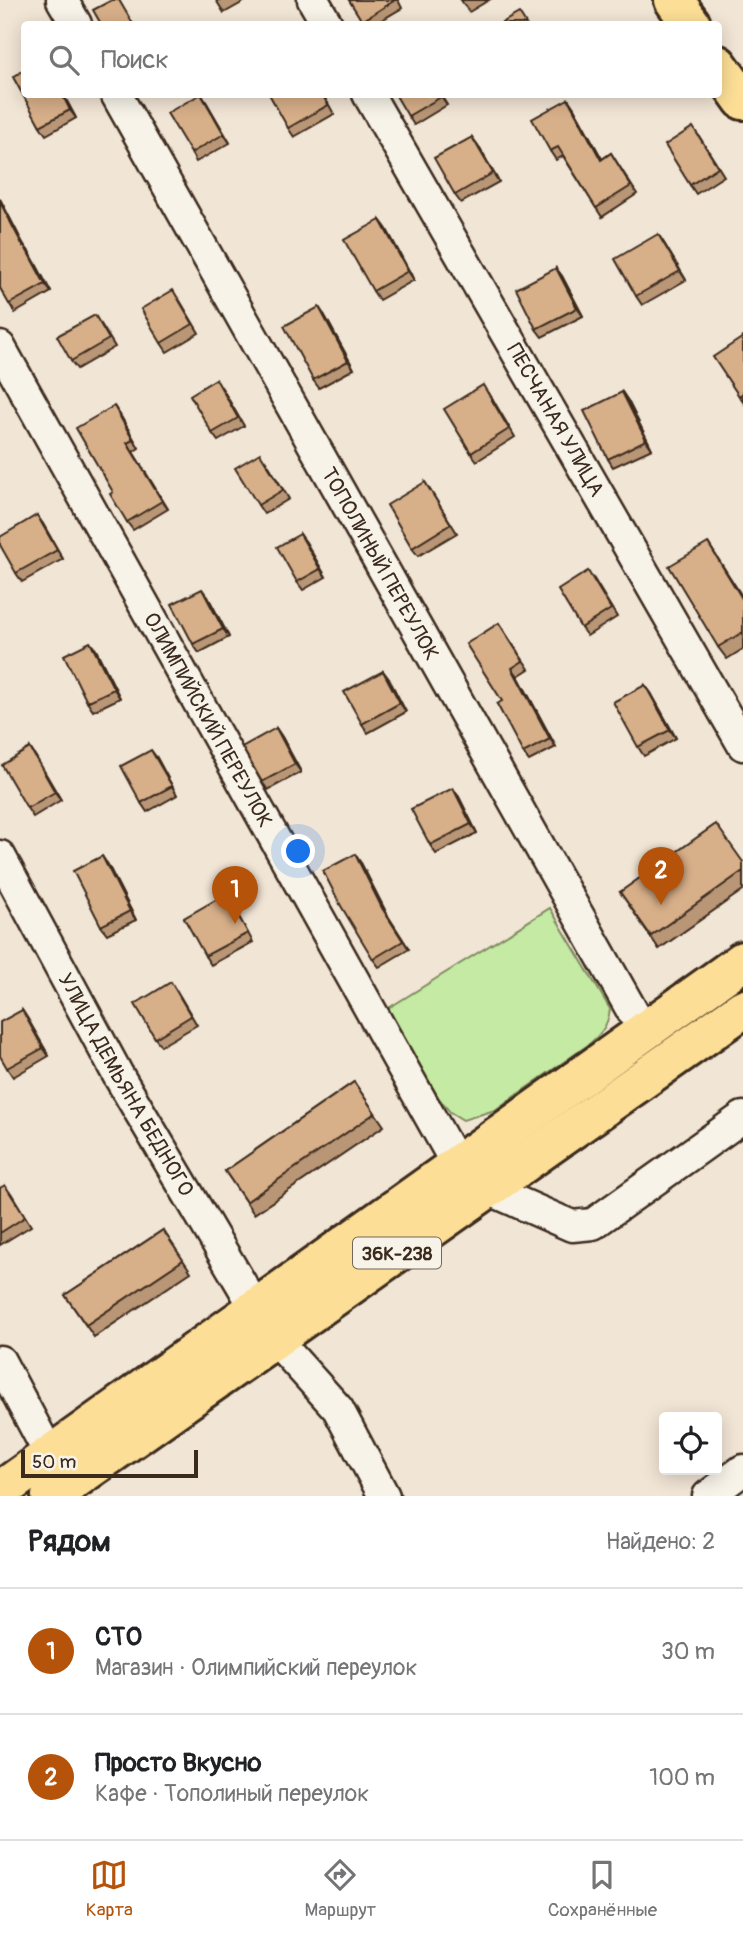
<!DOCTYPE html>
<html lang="ru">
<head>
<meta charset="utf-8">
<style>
	body { margin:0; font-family:Pangolin,sans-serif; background:#f2f2f2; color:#202124 }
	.controls { position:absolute; right:21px; bottom:21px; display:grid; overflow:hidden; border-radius:7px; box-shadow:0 4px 18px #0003 }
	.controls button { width:63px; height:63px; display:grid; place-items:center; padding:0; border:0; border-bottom:2px solid #e0e0e0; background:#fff; color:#202124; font:35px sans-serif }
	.scale { position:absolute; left:21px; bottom:18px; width:177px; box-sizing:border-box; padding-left:7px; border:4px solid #3b2a1e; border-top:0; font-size:19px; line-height:24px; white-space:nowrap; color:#3b2a1e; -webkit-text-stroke:5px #f7f3e8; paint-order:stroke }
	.you { position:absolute; left:299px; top:852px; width:24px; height:24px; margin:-18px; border:5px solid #fff; border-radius:50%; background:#1a73e8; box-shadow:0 0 0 10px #1a73e833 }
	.badge { display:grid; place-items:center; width:46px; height:46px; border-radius:50%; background:#b45309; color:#fff; font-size:23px; font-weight:700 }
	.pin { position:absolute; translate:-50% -58px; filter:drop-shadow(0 2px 4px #0008) }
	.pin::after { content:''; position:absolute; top:37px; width:24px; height:21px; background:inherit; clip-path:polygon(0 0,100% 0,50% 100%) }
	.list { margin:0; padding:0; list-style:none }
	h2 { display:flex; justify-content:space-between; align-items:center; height:91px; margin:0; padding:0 28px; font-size:30px }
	h2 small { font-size:23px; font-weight:400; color:#757577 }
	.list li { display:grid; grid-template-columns:46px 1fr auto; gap:21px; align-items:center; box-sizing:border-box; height:126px; padding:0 28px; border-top:2px solid #e0e0e0 }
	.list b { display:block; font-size:26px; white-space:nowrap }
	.list p { margin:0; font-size:23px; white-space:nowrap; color:#757577 }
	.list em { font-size:23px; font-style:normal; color:#757577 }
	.icon { flex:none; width:38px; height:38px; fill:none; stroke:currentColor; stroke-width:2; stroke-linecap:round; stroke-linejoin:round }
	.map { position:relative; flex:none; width:743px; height:1496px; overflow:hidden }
	.search { position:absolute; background:#fff; box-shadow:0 4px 18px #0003; left:21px; right:21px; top:21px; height:77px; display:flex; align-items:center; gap:18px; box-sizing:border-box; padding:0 24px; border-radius:7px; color:#757577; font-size:26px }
	.sheet { height:343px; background:#fff }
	nav { display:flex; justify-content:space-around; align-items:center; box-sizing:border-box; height:98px; border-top:2px solid #e0e0e0; background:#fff; font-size:19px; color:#757577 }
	nav a { display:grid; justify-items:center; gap:4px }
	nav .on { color:#b45309 }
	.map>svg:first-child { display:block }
	.green { fill:#c4eaa4; stroke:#808a61; stroke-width:2 }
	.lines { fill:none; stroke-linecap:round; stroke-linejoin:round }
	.minor-casing { stroke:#3b2a1e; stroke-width:35 }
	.major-casing { stroke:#3b2a1e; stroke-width:44 }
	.minor { stroke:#f7f3e8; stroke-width:30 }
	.major { stroke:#fcde96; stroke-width:38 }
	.wall { fill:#b99676; stroke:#3b2a1e; stroke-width:2 }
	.shaded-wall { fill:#967a60; stroke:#3b2a1e; stroke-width:2 }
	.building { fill:#d7af89; stroke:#3b2a1e; stroke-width:2 }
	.labels { text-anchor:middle; stroke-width:5; stroke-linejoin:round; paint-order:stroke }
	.shield { fill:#f7f3e8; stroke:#73665b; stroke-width:2 }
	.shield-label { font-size:19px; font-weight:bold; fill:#3b2a1e }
	.street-label { font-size:21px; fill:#3b2a1e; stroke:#f7f3e8 }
</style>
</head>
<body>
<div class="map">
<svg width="743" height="1496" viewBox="0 0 743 1496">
	<rect width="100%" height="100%" fill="#f1e5d5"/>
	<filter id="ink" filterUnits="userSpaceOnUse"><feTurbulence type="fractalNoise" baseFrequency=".0143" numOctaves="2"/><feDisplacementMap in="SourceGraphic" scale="14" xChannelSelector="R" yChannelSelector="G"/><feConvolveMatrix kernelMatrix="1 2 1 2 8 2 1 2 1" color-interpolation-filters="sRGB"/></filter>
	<g filter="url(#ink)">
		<path class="green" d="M550,908l60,101c-2,17 -9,25 -22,36l-93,65 -32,10 -13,-8 -12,-15 -51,-88z"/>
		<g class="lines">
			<g class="minor-casing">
				<g id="minor">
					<path d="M62,0l14,24"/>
					<path d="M313,0l14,24"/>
					<path id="s1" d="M116,94l528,938"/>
					<path id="s2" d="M368,94l375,651"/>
					<path id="s3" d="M0,347l457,818"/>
					<path id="s4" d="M0,856l118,219 138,234"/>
					<path d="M488,1189l84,37 21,-2 150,-107"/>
					<path d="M275,1339l63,70 46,87"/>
					<path d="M0,1361l50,94"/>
					<path d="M708,1496l35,-26"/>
				</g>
			</g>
			<g class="major-casing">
				<g id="major">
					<path d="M674,0l17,24"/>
					<path d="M718,65l25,35"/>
					<path d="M0,1491l743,-530"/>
					<path d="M51,1496l692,-487"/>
				</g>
			</g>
			<use href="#minor" class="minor"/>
			<use href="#major" class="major"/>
		</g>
		<g class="wall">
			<path d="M216,0h31l-23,13z"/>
			<path d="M349,0h49l4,8 -27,16h-10z"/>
			<path d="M461,0h28l-20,12z"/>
			<path d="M24,94h39l13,24 -30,17 -6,-9z"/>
			<path d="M201,94l29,49 -34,19 -5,-9z"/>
			<path d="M323,94l11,20 -40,23 -6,-9z"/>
			<path d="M440,94l7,11 -33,20 -6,-9z"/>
			<path d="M568,99l6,9 28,51 9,-6 26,41 -35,23 -39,-61 -7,4 -6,-9z"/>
			<path d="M699,136l25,40 -28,18 -6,-9z"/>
			<path d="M472,137l27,45 -38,21 -6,-8z"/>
			<path d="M0,199l24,46 6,8 21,39 -36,21 -15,-25z"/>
			<path d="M380,220l6,8 28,52 -35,20 -6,-9z"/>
			<path d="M658,234l28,46 -44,25 -6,-9z"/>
			<path d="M556,268l6,8 21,40 -41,21 -6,-8z"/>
			<path d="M179,299l20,34 -32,19 -6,-9z"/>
			<path d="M325,316l29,53 -35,19 -6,-8z"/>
			<path d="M101,324l14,23 -38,22 -6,-8z"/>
			<path d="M743,337v65l-4,-6z"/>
			<path d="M222,388l22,38 -26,15 -6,-8z"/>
			<path d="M622,392l6,9 24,48 -39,18 -5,-8z"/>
			<path d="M489,393l26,44 -38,24 -6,-8z"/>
			<path d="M120,415l19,33 -6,4 35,57 -35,21 -6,-8 -14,-30z"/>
			<path d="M266,461l23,38 -25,15 -6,-9z"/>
			<path d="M425,482l32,51 -39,23 -6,-8z"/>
			<path d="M43,524l20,35 -41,23 -6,-9z"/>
			<path d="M300,534l26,43 -23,13 -6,-8z"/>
			<path d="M708,543l35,55v51l-16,10 -9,-12z"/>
			<path d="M594,579l23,38 -30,19 -6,-8z"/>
			<path d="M208,597l21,40 -30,16 -6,-9z"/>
			<path d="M504,631l25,38 -11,7 38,71 -27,14 -6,-8 -21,-52z"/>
			<path d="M96,650l24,48 -27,13 -6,-9z"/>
			<path d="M383,671l6,8 17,33 -38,21 -6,-9z"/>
			<path d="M645,685l6,8 25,45 -32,18 -6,-9z"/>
			<path d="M276,728l6,9 19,35 -33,18 -6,-8z"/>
			<path d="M30,748l31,52 -28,17 -6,-9z"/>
			<path d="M157,758l20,37 -30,17 -6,-9z"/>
			<path d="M459,797l18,36 -41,21 -6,-9z"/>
			<path d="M743,862v28l-84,59 -39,-57z"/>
			<path d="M361,863l27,53 21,33 -30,18 -6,-8z"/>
			<path d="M108,865l28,55 -29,14 -6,-8z"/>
			<path d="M226,894l27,48 -42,23 -6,-9z"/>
			<path d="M177,991l20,34 -36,21 -6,-8z"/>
			<path d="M22,1010l27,46 -36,21 -6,-9z"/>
			<path d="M354,1082l30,44 -130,88 -29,-43z"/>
			<path d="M0,1188l11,5 20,33 -31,19z"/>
			<path d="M163,1230l28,42 -97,65 -29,-42z"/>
		</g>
		<g class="shaded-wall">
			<path d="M62,94h1l13,24 -6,-8z"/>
			<path d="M201,94l6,9 23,40 -6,-9z"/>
			<path d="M568,99l6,9 33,60 -6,-8z"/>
			<path d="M472,137l6,8 21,37 -6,-9z"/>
			<path d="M0,199l28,55 -5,-8 -23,-44z"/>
			<path d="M380,220l6,8 28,52 -6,-9z"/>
			<path d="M658,234l6,9 22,37 -6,-9z"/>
			<path d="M24,245l6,8 21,39 -6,-8z"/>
			<path d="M556,268l6,8 21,40 -6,-8z"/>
			<path d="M319,307l6,9 29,53 -6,-8z"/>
			<path d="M622,392l6,9 24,48 -6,-9z"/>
			<path d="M114,406l6,9 19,33 -6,-8z"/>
			<path d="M127,443l6,9 35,57 -6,-8z"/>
			<path d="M37,515l6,9 20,35 -6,-9z"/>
			<path d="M300,534l6,8 20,35 -6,-8z"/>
			<path d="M708,543l35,55v2z"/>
			<path d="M202,589l6,8 21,40 -6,-8z"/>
			<path d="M90,642l6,8 24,48 -6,-9z"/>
			<path d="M512,668l6,8 38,71 -6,-8z"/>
			<path d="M383,671l6,8 17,33 -6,-9z"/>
			<path d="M645,685l6,8 25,45 -6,-8z"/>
			<path d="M276,728l6,9 19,35 -6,-8z"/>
			<path d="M30,748l6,9 25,43 -6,-8z"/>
			<path d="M151,750l6,8 20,37 -5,-9z"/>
			<path d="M453,788l6,9 18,36 -6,-9z"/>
			<path d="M355,854l6,9 27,53 21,33 -27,-41z"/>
			<path d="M102,856l6,9 28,55 -6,-9z"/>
			<path d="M22,1010l6,9 21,37 -6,-8z"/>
		</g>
		<g class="building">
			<path d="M112,0h7l14,24h-32l-8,-14z"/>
			<path d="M349,0h46l-33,21z"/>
			<path d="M519,13l7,11h-26z"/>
			<path d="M24,70v24h38l8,16 -30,16 -27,-49z"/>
			<path d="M201,94l23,40 -33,19 -24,-40z"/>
			<path d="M269,94h53l6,11 -40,23z"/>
			<path d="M395,94h44l2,3 -33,19z"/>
			<path d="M568,99l33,61 10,-7 20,33 -35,22 -38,-61 -8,4 -18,-32z"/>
			<path d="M693,127l25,40 -28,18 -25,-40z"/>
			<path d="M472,137l21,36 -38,22 -21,-37z"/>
			<path d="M0,202l23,44 1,-1 21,39 -36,20 -9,-16z"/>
			<path d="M380,220l28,51 -35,20 -29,-51z"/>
			<path d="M658,234l22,37 -44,25 -21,-37z"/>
			<path d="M556,268l21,40 -41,21 -20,-40z"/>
			<path d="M173,290l20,34 -32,19 -20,-34z"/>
			<path d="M319,307l29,54 -35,19 -29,-54z"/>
			<path d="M95,315l14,24 -38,22 -14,-25z"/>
			<path d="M743,337v56l-4,3 -26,-39z"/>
			<path d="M216,379l22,39 -26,15 -22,-38z"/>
			<path d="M483,385l26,44 -38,24 -27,-44z"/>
			<path d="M622,392l24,48 -38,19 -24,-48z"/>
			<path d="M114,406l19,34 -6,3 35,58 -35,21 -17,-28 3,-2 -37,-64z"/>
			<path d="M260,453l23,37 -25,15 -23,-37z"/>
			<path d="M425,482l26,42 -39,24 -25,-43z"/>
			<path d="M37,515l20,35 -41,23 -16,-28v-8z"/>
			<path d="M300,534l20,35 -23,13 -20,-35z"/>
			<path d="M708,543l35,57v32l-25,15 -49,-81z"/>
			<path d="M588,571l23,38 -30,19 -23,-38z"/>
			<path d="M202,589l21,40 -30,15 -21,-40z"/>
			<path d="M499,623l24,38 -11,7 38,71 -27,14 -26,-49 5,-3 -36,-57z"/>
			<path d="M90,642l24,47 -27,13 -23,-47z"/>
			<path d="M383,671l17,32 -38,21 -18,-32z"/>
			<path d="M645,685l25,45 -32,17 -25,-45z"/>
			<path d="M276,728l19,36 -33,18 -20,-35z"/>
			<path d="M30,748l25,44 -28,16 -25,-43z"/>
			<path d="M151,750l21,36 -31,17 -20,-37z"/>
			<path d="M453,788l18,36 -41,21 -19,-36z"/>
			<path d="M716,824l27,38v9l-92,65 -31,-44z"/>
			<path d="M355,854l27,54 21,33 -30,18 -32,-53 -18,-35z"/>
			<path d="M102,856l28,55 -29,15 -28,-55z"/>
			<path d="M226,894l22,39 -43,23 -21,-38z"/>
			<path d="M171,982l20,34 -36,22 -20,-34z"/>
			<path d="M22,1010l21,38 -36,20 -7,-12v-34z"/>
			<path d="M354,1082l21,31 -129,89 -21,-31z"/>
			<path d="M5,1185l20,32 -25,16v-45z"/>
			<path d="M163,1230l20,30 -97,65 -21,-30z"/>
		</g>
	</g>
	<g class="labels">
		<rect class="shield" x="353" y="1237.5" width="88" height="31" rx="5"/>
		<g class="shield-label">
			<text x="397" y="1260">36К-238</text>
		</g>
		<g class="street-label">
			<text dy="7" stroke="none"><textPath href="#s2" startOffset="376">ПЕСЧАНАЯ УЛИЦА</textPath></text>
			<text dy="7" stroke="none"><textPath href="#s1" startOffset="539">ТОПОЛИНЫЙ ПЕРЕУЛОК</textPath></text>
			<text dy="7" stroke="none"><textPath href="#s3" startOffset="427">ОЛИМПИЙСКИЙ ПЕРЕУЛОК</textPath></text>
			<text dy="7" stroke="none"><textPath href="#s4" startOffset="261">УЛИЦА ДЕМЬЯНА БЕДНОГО</textPath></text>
		</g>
	</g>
</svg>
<div class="controls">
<button><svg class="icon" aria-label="locate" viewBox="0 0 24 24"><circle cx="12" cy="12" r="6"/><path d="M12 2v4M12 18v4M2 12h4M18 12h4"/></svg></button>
</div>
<div class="scale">50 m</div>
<div class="you"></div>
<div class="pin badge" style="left:235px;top:924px">1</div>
<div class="pin badge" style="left:661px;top:905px">2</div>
<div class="search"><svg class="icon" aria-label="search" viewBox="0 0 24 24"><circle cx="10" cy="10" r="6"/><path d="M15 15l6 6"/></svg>Поиск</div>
</div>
<section class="sheet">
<h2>Рядом<small>Найдено: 2</small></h2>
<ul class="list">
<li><span class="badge">1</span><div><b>СТО</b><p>Магазин · Олимпийский переулок</p></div><em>30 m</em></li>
<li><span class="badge">2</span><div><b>Просто Вкусно</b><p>Кафе · Тополиный переулок</p></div><em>100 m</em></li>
</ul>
</section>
<nav>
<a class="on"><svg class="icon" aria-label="map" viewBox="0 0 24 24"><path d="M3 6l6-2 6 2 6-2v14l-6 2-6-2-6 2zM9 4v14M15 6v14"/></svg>Карта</a>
<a><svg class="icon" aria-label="directions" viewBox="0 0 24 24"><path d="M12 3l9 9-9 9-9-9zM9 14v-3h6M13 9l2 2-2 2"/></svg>Маршрут</a>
<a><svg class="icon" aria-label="saved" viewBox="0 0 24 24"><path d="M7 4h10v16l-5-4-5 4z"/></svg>Сохранённые</a>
</nav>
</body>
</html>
